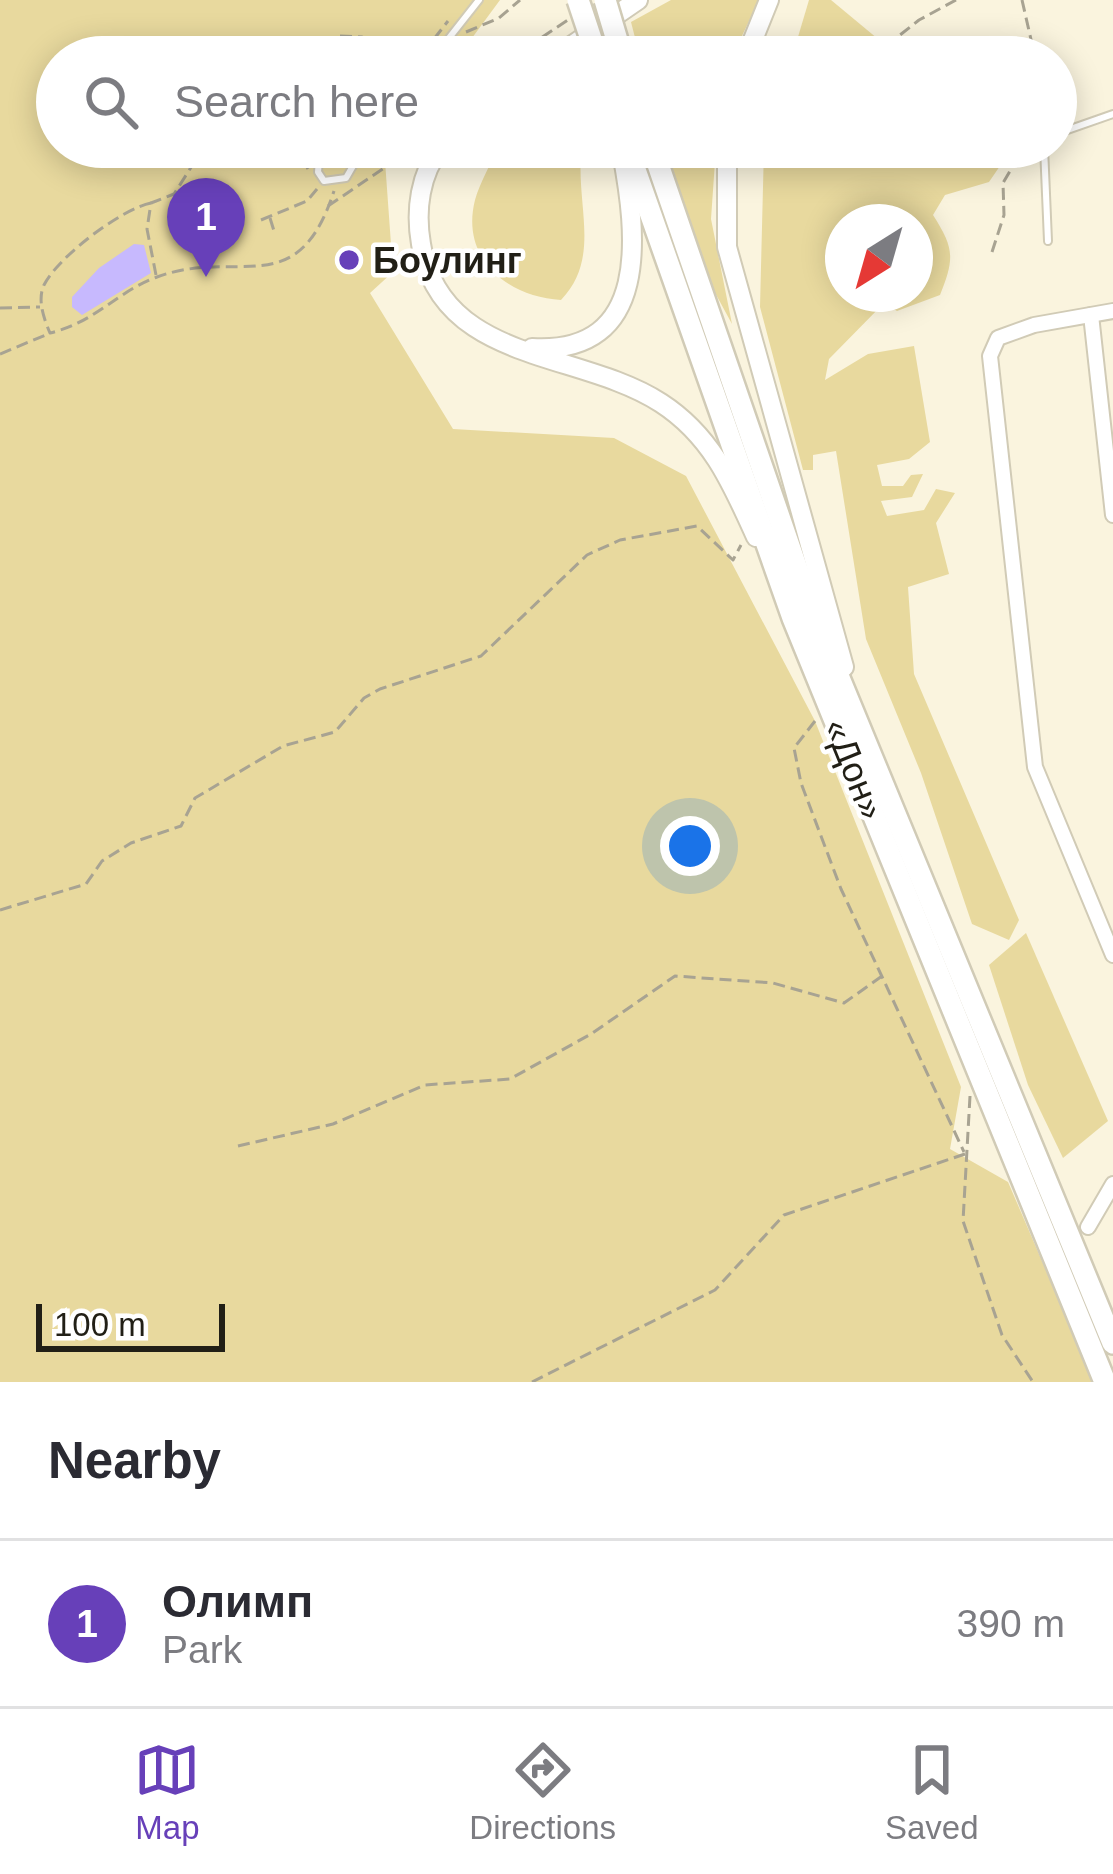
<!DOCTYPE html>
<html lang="en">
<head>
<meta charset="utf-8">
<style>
	body { margin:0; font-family:Arial,sans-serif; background:#f2f2f3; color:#2b2b33 }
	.compass { position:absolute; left:825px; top:204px; width:108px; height:108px; border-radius:50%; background:#fff; box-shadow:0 6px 30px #0003; rotate:217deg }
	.scale { position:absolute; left:36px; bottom:30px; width:189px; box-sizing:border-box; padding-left:12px; border:6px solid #211f16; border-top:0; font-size:33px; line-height:42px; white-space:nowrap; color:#211f16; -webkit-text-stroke:9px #fff; paint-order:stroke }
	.you { position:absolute; left:690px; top:846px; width:42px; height:42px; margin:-30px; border:9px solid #fff; border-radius:50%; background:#1a73e8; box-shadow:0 0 0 18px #1a73e833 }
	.badge { display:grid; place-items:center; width:78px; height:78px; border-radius:50%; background:#6740b9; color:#fff; font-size:39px; font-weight:700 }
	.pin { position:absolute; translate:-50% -99px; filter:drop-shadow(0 3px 6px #0008) }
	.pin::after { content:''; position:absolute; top:63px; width:42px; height:36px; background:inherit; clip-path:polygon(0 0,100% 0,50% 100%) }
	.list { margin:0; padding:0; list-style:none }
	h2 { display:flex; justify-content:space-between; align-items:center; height:156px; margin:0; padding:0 48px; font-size:51px }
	h2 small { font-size:39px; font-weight:400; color:#7c7c81 }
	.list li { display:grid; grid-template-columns:78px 1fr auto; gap:36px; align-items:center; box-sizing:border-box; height:168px; padding:0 48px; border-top:3px solid #e1e1e2 }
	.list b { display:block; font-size:45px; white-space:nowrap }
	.list p { margin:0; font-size:39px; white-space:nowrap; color:#7c7c81 }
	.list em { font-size:39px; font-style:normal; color:#7c7c81 }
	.icon { flex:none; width:66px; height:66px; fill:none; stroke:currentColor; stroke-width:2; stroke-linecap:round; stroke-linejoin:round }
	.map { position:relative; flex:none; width:1113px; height:1382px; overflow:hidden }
	.search { position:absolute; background:#fff; box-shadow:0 6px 30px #0003; left:36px; right:36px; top:36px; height:132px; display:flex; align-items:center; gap:30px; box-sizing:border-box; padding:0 42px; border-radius:66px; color:#7c7c81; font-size:45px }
	.sheet { height:324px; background:#fff }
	nav { display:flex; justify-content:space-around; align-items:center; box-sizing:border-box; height:168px; border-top:3px solid #e1e1e2; background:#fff; font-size:33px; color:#7c7c81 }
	nav a { display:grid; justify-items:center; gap:6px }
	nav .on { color:#6740b9 }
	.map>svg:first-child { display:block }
	.green { fill:#e8d99e; fill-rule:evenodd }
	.water { fill:#c7b9fe }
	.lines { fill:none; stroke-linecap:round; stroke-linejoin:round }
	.service-casing { stroke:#d1cbb6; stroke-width:10 }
	.minor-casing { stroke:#d1cbb6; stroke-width:18 }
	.secondary-casing { stroke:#d1cbb6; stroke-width:22 }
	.trunk-casing { stroke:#d1cbb6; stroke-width:26 }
	.path { stroke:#a8a392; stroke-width:3; stroke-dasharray:12 6; stroke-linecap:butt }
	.service { stroke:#fff; stroke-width:6 }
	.minor { stroke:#fff; stroke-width:14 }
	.secondary { stroke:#fff; stroke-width:18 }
	.trunk { stroke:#fff; stroke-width:21 }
	.trunk-bridge-casing { stroke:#d1cbb6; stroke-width:26; stroke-linecap:butt }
	.trunk-bridge { stroke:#fff; stroke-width:21 }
	.poi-dot { fill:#6740b9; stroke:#fff; stroke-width:4.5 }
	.labels { text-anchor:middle; stroke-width:9; stroke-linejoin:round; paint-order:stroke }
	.poi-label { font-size:36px; font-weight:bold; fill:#211f16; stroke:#fff; text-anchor:start }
	.street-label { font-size:36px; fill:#211f16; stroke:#fff }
</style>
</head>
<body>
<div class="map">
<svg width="1113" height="1382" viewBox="0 0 1113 1382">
	<rect width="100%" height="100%" fill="#faf4de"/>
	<g class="green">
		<path d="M0,0h500l-42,57h-401v90h327l9,125 -23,21 83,136 161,9 72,38 129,245 146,366 -11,62 58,33 86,200h-1094z"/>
		<path d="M671,0h88l-27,57h-92l-9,-35z"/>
		<path d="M809,0h22l47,39 -21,18h-65z"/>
		<path d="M497,147h85c-8,55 21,109 -21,153 -53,-3 -101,-41 -86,-100 5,-18 16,-35 22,-53z"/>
		<path d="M666,147h50l-5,72 21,105 -25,-46z"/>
		<path d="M764,147h249l-24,35 -44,13 -12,20c21,33 22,43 7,80l-43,16 -13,-8 -55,56 -4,21 43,-26 46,-8 16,96 -21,17 -32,6 5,21h21l8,-11 12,-1 -11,23 -31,4 6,15 37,-6 12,-21 19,4 -19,30 13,51 -41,13 6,87 105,246 -10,20 -37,-16 -51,-151 -55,-134 -30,-188 -23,4v15h-10l-43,-163zM843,222h72v72h-72z"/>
		<path d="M1026,933l82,188 -45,37 -35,-73 -39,-120z"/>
	</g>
	<path class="water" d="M134,244l10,1 7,28 -69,42 -10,-8v-10l27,-29z"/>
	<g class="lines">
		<g class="service-casing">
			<g id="service">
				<path d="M434,57l45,-57"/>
				<path d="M1056,134l57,-20"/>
				<path d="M345,147l-26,13 -1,12 6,9 22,-3 18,-31"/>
				<path d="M1044,147l4,94"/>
			</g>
		</g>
		<g class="minor-casing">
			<g id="minor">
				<path d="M1113,311l-79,14 -36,13 -8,18 45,411 78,188"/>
				<path d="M1091,315l22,200"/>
				<path d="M1088,1227l25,-43"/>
			</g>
		</g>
		<g class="secondary-casing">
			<g id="secondary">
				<path d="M555,57l83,-57"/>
				<path d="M746,57l23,-57"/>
				<path d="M441,147c-21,27 -26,63 -20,97 20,120 159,106 240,159 51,33 71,81 95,134"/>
				<path d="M727,147v100l117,420"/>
				<path d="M532,348c120,7 105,-115 90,-195"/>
			</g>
		</g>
		<g class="trunk-casing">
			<g id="trunk">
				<path d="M627,147l166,471 312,764"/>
				<path d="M652,147l159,463 302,733"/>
			</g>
		</g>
		<g class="path">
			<path d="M1022,0l13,57"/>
			<path d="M466,32l33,-14 21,-18"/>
			<path d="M340,36l22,1 4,20"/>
			<path d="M434,39l14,-18"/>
			<path d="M512,57l56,-37"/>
			<path d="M872,57l47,-37 37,-20"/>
			<path d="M261,147l5,8 31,-7 11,21"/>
			<path d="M151,203c-30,6 -93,54 -107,82 -7,15 0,34 6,48 46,-11 66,-41 107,-56 81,-30 140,28 177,-86"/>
			<path d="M328,206l87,-59"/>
			<path d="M270,218l5,16"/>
			<path d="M261,220l46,-19 10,-12"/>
			<path d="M992,252l12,-37 -1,-32 21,-36"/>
			<path d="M156,275l-9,-46 4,-26 23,-9 30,-47"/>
			<path d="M0,308l40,-1"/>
			<path d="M0,354l48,-20"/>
			<path d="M815,721l-21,27 7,35 40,106 123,263"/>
			<path d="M0,910l86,-26 16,-23 29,-18 50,-17 14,-28 88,-52 52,-14 29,-34 16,-9 101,-33 106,-101 33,-15 77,-14 36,34 8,-15"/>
			<path d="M970,1096l-7,125 39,114 31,47"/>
			<path d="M238,1146l95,-22 92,-39 85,-6 81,-45 84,-58 98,7 71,20 41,-29"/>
			<path d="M532,1382l183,-92 69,-75 181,-61"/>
		</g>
		<use href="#service" class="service"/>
		<use href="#minor" class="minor"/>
		<use href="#secondary" class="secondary"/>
		<use href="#trunk" class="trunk"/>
		<g class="trunk-bridge-casing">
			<g id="trunk-bridge">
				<path d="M578,0l19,57"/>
				<path d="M605,0l17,57"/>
			</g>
		</g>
		<use href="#trunk-bridge" class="trunk-bridge"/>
	</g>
	<circle class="poi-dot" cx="349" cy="260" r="12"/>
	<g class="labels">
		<g class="poi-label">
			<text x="373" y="273">Боулинг</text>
		</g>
		<g class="street-label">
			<text transform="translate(855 769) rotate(68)" y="13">«Дон»</text>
		</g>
	</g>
</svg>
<svg class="compass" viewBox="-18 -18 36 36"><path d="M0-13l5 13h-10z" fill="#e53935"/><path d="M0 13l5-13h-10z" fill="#7c7c81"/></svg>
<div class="scale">100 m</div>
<div class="you"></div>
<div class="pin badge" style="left:206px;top:277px">1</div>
<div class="search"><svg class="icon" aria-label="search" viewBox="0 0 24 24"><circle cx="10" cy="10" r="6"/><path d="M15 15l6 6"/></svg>Search here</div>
</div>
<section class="sheet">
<h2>Nearby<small></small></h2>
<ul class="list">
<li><span class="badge">1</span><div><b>Олимп</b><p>Park</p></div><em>390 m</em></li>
</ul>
</section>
<nav>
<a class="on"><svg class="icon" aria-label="map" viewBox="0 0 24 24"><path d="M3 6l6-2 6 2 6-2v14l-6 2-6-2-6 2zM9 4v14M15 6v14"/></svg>Map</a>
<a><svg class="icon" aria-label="directions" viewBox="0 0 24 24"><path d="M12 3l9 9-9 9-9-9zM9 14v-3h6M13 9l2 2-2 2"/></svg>Directions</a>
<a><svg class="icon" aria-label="saved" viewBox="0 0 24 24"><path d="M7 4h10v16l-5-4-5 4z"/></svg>Saved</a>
</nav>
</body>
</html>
